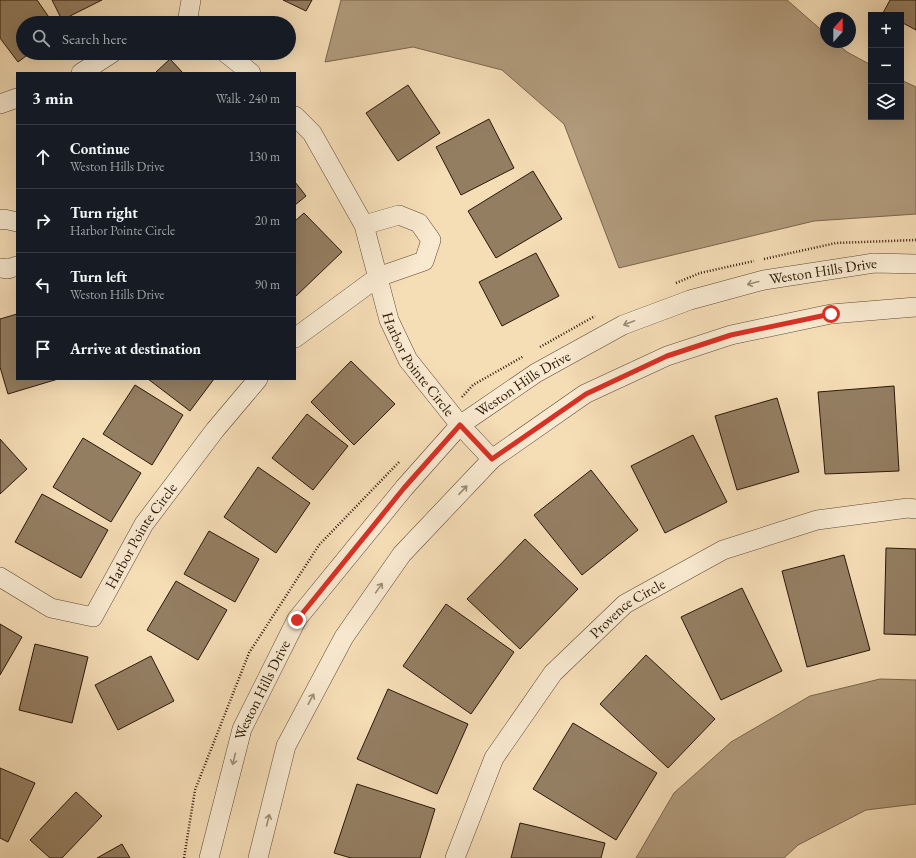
<!DOCTYPE html>
<html lang="en">
<head>
<meta charset="utf-8">
<style>
	body { margin:0; font-family:"EB Garamond",serif; background:#20242c; color:#f1f3f6 }
	.controls { position:absolute; right:12px; top:12px; display:grid; overflow:hidden; border-radius:0px; box-shadow:0 4px 16px #0002 }
	.controls button { width:36px; height:36px; display:grid; place-items:center; padding:0; border:0; border-bottom:1px solid #363941; background:#171b24; color:#f1f3f6; font:20px sans-serif }
	.compass { position:absolute; left:820px; top:12px; width:36px; height:36px; border-radius:50%; background:#171b24; box-shadow:0 4px 16px #0002; rotate:21deg }
	.stop { position:absolute; width:12px; height:12px; margin:-9px; border:3px solid #d93025; border-radius:50%; background:#fff }
	.stop.end { background:#d93025; border-color:#fff; box-shadow:0 1px 4px #0008 }
	.list { margin:0; padding:0; list-style:none }
	h2 { display:flex; justify-content:space-between; align-items:center; height:52px; margin:0; padding:0 16px; font-size:17px }
	h2 small { font-size:13px; font-weight:400; color:#9ea1a6 }
	.list li { display:grid; grid-template-columns:26px 1fr auto; gap:12px; align-items:center; box-sizing:border-box; height:64px; padding:0 16px; border-top:1px solid #363941 }
	.list b { display:block; font-size:15px; white-space:nowrap }
	.list p { margin:0; font-size:13px; white-space:nowrap; color:#9ea1a6 }
	.list em { font-size:13px; font-style:normal; color:#9ea1a6 }
	.icon { flex:none; width:22px; height:22px; fill:none; stroke:currentColor; stroke-width:2; stroke-linecap:round; stroke-linejoin:round }
	.map { position:relative; flex:none; width:916px; height:858px; overflow:hidden }
	.search { position:absolute; background:#171b24; box-shadow:0 4px 16px #0002; left:16px; top:16px; width:280px; height:44px; display:flex; align-items:center; gap:10px; box-sizing:border-box; padding:0 14px; border-radius:22px; color:#9ea1a6; font-size:15px }
	.panel { position:absolute; background:#171b24; box-shadow:0 4px 16px #0002; left:16px; top:72px; width:280px; height:308px; border-radius:0px }
	.map>svg:first-child { display:block }
	.water { fill:#b09a7b; stroke:#7b664d }
	.building { fill:#947e62; stroke:#2b1808 }
	.lines { fill:none; stroke-linecap:round; stroke-linejoin:round }
	.minor-casing { stroke:#5e4934; stroke-width:20 }
	.path { stroke:#2b1808; stroke-width:2.5; stroke-dasharray:1 2; stroke-linecap:butt }
	.minor { stroke:#f8e9d0; stroke-width:19 }
	.oneway { stroke:#9c8b76 }
	.route { stroke:#d93025; stroke-width:5 }
	.labels { text-anchor:middle; stroke-width:3; stroke-linejoin:round; paint-order:stroke }
	.street-label { font-size:15px; fill:#2b1808; stroke:#f8e9d0 }
</style>
</head>
<body>
<div class="map">
<svg width="916" height="858" viewBox="0 0 916 858">
	<rect width="100%" height="100%" fill="#f5ddb6"/>
	<filter id="stains"><feTurbulence type="fractalNoise" baseFrequency=".005" numOctaves="4"/><feColorMatrix values="0 0 0 0 .2 0 0 0 0 .09 0 0 0 0 .02 0 0 0 .5 -.17"/></filter>
	<radialGradient id="worn" r=".72"><stop offset=".6" stop-color="#630" stop-opacity="0"/><stop offset="1" stop-color="#630" stop-opacity=".3"/></radialGradient>
	<g class="water">
		<path d="M341,0h446l39,34v8h9l12,10 24,13v52h30v-37l15,7v127l-102,7 -195,47 -55,-144 -62,-54 -89,-23 -88,15z"/>
		<path d="M880,679l36,1v124l-50,6 -68,35 -14,13h-148l38,-65 57,-51 79,-46z"/>
	</g>
	<g class="building">
		<path d="M0,0h37l16,23h-30v30h7l-12,9 -18,-24z"/>
		<path d="M52,0h50l-40,20z"/>
		<path d="M283,0h29l-6,11z"/>
		<path d="M890,0h26v30l-15,-8v-7h-13l-5,-2z"/>
		<path d="M170,59l13,14h-28z"/>
		<path d="M408,85l32,48 -42,28 -32,-48z"/>
		<path d="M489,119l25,49 -53,27 -25,-48z"/>
		<path d="M533,171l29,48 -66,39 -28,-47z"/>
		<path d="M295,182l11,14 -11,9z"/>
		<path d="M304,213l38,39 -47,45v-76z"/>
		<path d="M536,253l23,43 -57,30 -23,-44z"/>
		<path d="M17,314v65h41l-50,15 -8,-27v-48z"/>
		<path d="M351,361l44,43 -41,41 -43,-43z"/>
		<path d="M148,379h66l-24,32z"/>
		<path d="M135,385l48,30 -31,50 -49,-31z"/>
		<path d="M894,386l5,85 -74,3 -7,-82z"/>
		<path d="M777,398l22,74 -62,18 -22,-74z"/>
		<path d="M307,414l41,32 -35,44 -41,-32z"/>
		<path d="M693,435l34,67 -62,31 -34,-67z"/>
		<path d="M83,438l58,35 -30,49 -58,-35z"/>
		<path d="M0,439l27,30 -27,25z"/>
		<path d="M258,467l52,36 -34,50 -52,-36z"/>
		<path d="M591,470l47,60 -56,45 -48,-60z"/>
		<path d="M42,494l66,36 -27,48 -66,-36z"/>
		<path d="M209,531l50,28 -24,43 -51,-28z"/>
		<path d="M525,539l53,50 -58,60 -53,-50z"/>
		<path d="M886,548l30,1v86l-32,-1z"/>
		<path d="M844,555l26,95 -63,17 -25,-96z"/>
		<path d="M176,581l51,29 -29,50 -51,-30z"/>
		<path d="M742,588l40,83 -61,29 -40,-83z"/>
		<path d="M446,604l68,48 -43,62 -68,-48z"/>
		<path d="M0,624l22,13 -22,38z"/>
		<path d="M35,644l53,13 -16,66 -53,-13z"/>
		<path d="M646,655l69,64 -47,49 -68,-64z"/>
		<path d="M151,656l23,45 -56,29 -23,-45z"/>
		<path d="M388,689l80,35 -31,70 -80,-35z"/>
		<path d="M573,723l84,50 -41,67 -83,-51z"/>
		<path d="M0,768l35,15 -27,59 -8,-4z"/>
		<path d="M357,784l78,25 -15,49h-69l-17,-5z"/>
		<path d="M76,792l26,24 -40,42h-12l-20,-18z"/>
		<path d="M520,823l85,20 -4,15h-90z"/>
		<path d="M122,844l8,14h-33z"/>
	</g>
	<g class="lines">
		<g class="minor-casing">
			<g id="minor">
				<path d="M187,23l4,-23"/>
				<path d="M226,53l25,20"/>
				<path d="M81,73l31,-20"/>
				<path d="M0,104l17,-6"/>
				<path id="s1" d="M295,116l17,17 52,92 25,95 19,40 52,65 32,34"/>
				<path d="M0,220l4,-1 13,3"/>
				<path d="M0,268l8,1 9,-3"/>
				<path d="M295,338l83,-61 46,-16 7,-21 -12,-17 -20,-8 -35,10"/>
				<path id="s2" d="M0,577l51,31 42,9 51,-93 71,-94 43,-51"/>
				<path id="s3" d="M209,858l33,-129 55,-110 107,-131 56,-63 76,-52 87,-48 67,-25 74,-20 110,-17 42,1"/>
				<path d="M258,858l28,-112 58,-109 58,-83 90,-95 93,-65 82,-38 64,-21 100,-21 85,-7"/>
				<path id="s4" d="M455,858l39,-100 59,-85 72,-69 98,-54 94,-30 91,-12 8,1"/>
			</g>
		</g>
		<g class="path">
			<path d="M764,259l72,-16 80,-3"/>
			<path d="M676,283l24,-10 54,-12"/>
			<path d="M540,347l55,-31"/>
			<path d="M462,397l11,-12 51,-29"/>
			<path d="M184,858l11,-68 54,-137 70,-108 81,-84"/>
		</g>
		<use href="#minor" class="minor"/>
	</g>
	<defs><path id="oneway-shaft" d="M-6 0H5M1.5-3L5.5 0L1.5 3" fill="none" stroke-width="1.6" stroke-linecap="round" stroke-linejoin="round"/></defs>
	<g class="oneway">
		<use href="#oneway-shaft" transform="translate(753 283) rotate(165)"/>
		<use href="#oneway-shaft" transform="translate(629 323) rotate(159)"/>
		<use href="#oneway-shaft" transform="translate(463 490) rotate(-47)"/>
		<use href="#oneway-shaft" transform="translate(379 588) rotate(-55)"/>
		<use href="#oneway-shaft" transform="translate(311 699) rotate(-62)"/>
		<use href="#oneway-shaft" transform="translate(234 759) rotate(104)"/>
		<use href="#oneway-shaft" transform="translate(268 820) rotate(-76)"/>
	</g>
	<g class="lines">
		<path class="route" d="M297,620l107,-132 56,-63 32,34 94,-65 81,-38 64,-21 100,-21"/>
	</g>
	<g class="labels">
		<g class="street-label">
			<text dy="5" stroke="none"><textPath href="#s3" startOffset="909">Weston Hills Drive</textPath></text>
			<text dy="5" stroke="none"><textPath href="#s1" startOffset="281">Harbor Pointe Circle</textPath></text>
			<text dy="5" stroke="none"><textPath href="#s3" startOffset="585">Weston Hills Drive</textPath></text>
			<text dy="5" stroke="none"><textPath href="#s2" startOffset="197">Harbor Pointe Circle</textPath></text>
			<text dy="5" stroke="none"><textPath href="#s4" startOffset="310">Provence Circle</textPath></text>
			<text dy="5" stroke="none"><textPath href="#s3" startOffset="177">Weston Hills Drive</textPath></text>
		</g>
	</g>
	<rect width="100%" height="100%" filter="url(#stains)"/>
	<rect width="100%" height="100%" fill="url(#worn)"/>
</svg>
<div class="controls">
<button>+</button>
<button>−</button>
<button><svg class="icon" aria-label="layers" viewBox="0 0 24 24"><path d="M12 4l9 5-9 5-9-5zM3 14l9 5 9-5"/></svg></button>
</div>
<svg class="compass" viewBox="-18 -18 36 36"><path d="M0-13l5 13h-10z" fill="#e53935"/><path d="M0 13l5-13h-10z" fill="#9ea1a6"/></svg>
<div class="stop" style="left:831px;top:314px"></div>
<div class="stop end" style="left:297px;top:620px"></div>
<div class="search"><svg class="icon" aria-label="search" viewBox="0 0 24 24"><circle cx="10" cy="10" r="6"/><path d="M15 15l6 6"/></svg>Search here</div>
<section class="panel">
<h2>3 min<small>Walk · 240 m</small></h2>
<ul class="list">
<li><svg class="icon" aria-label="ahead" viewBox="0 0 24 24"><path d="M12 20V5M6 11l6-6 6 6"/></svg><div><b>Continue</b><p>Weston Hills Drive</p></div><em>130 m</em></li>
<li><svg class="icon" aria-label="right" viewBox="0 0 24 24"><path d="M7 20v-9h11M14 6l5 5-5 5"/></svg><div><b>Turn right</b><p>Harbor Pointe Circle</p></div><em>20 m</em></li>
<li><svg class="icon" aria-label="left" viewBox="0 0 24 24"><path d="M17 20v-9H6M10 6l-5 5 5 5"/></svg><div><b>Turn left</b><p>Weston Hills Drive</p></div><em>90 m</em></li>
<li><svg class="icon" aria-label="arrive" viewBox="0 0 24 24"><path d="M6 21V4h12l-3 4 3 4H6"/></svg><div><b>Arrive at destination</b></div></li>
</ul>
</section>
</div>
</body>
</html>
